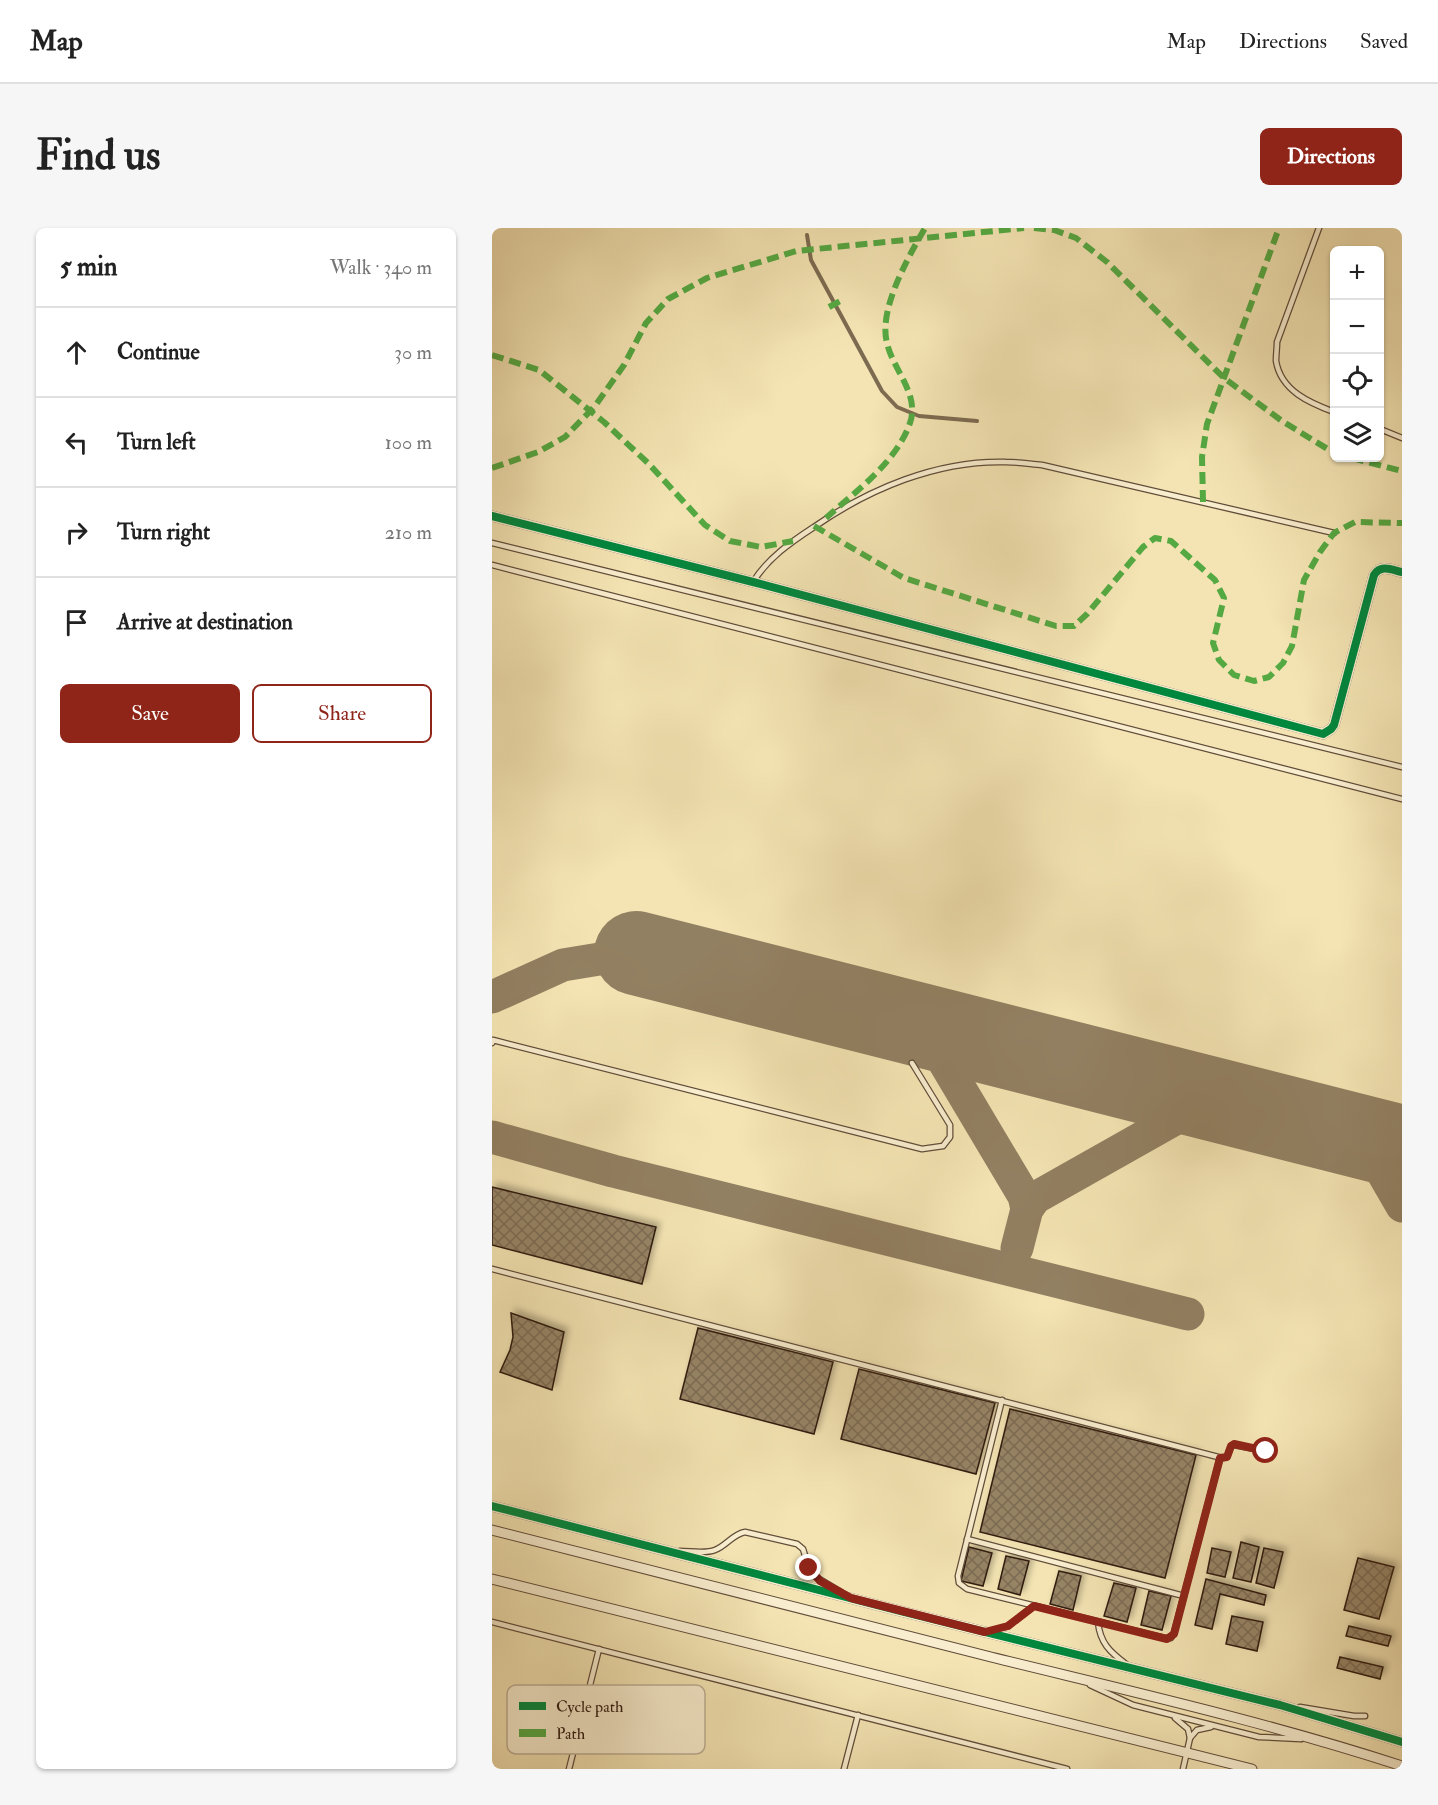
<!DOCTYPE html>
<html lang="en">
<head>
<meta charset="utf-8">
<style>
	body { margin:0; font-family:"IM FELL Double Pica",serif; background:#f6f6f6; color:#222 }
	.controls { position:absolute; right:18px; top:18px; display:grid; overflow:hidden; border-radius:9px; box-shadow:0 2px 4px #0004 }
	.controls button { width:54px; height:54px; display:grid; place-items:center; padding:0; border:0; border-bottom:2px solid #e0e0e0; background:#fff; color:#222; font:30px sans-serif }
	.stop { position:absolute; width:18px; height:18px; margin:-14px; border:4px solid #8f2418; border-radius:50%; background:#fff }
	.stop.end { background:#8f2418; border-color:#fff; box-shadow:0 2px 6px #0008 }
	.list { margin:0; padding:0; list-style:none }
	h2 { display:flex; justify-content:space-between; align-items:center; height:78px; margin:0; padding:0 24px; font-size:26px }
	h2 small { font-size:20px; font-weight:400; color:#767676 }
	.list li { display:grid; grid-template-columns:39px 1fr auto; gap:18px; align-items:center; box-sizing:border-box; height:90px; padding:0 24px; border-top:2px solid #e0e0e0 }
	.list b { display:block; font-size:22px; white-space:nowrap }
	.list em { font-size:20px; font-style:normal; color:#767676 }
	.actions { display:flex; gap:12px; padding:18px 24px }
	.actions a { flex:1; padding:14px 0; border:2px solid #8f2418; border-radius:9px; text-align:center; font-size:21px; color:#8f2418 }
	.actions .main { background:#8f2418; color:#fff }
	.icon { flex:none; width:33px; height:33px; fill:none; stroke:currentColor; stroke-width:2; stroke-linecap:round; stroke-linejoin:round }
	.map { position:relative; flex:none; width:910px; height:1541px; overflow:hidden; border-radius:9px }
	header { display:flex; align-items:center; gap:36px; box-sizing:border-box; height:84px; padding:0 30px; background:#fff; border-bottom:2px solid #e0e0e0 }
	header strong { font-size:28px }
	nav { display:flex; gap:33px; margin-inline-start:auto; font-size:21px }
	.intro { display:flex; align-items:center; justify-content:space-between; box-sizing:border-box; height:144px; padding:0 36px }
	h1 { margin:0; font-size:42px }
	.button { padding:15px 27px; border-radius:9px; background:#8f2418; color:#fff; font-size:21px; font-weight:700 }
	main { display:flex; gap:36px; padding:0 36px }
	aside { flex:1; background:#fff; border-radius:9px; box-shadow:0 2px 4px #0004 }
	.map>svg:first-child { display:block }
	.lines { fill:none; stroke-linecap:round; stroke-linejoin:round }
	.stream { stroke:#7d6b51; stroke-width:4 }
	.taxiway { stroke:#928062; stroke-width:33 }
	.runway { stroke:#928062; stroke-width:84 }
	.building { fill:url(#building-cross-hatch); stroke:#301b11; stroke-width:1.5; filter:url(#shadow) }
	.lane-casing { stroke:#614d3a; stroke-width:7 }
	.street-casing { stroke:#614d3a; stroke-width:11 }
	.lane { stroke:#f8edce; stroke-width:4.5 }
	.street { stroke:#f8edce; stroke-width:9 }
	.quiet { stroke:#54a942; stroke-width:6; stroke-dasharray:12 6; stroke-linecap:butt }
	.cycleway-casing { stroke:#f8edce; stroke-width:11 }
	.cycleway { stroke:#00873e; stroke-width:8 }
	.route { stroke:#8f2418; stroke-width:8 }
	.key { fill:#f8edce; stroke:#bcae95; stroke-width:1.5 }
	.key-label { font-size:16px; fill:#301b11 }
</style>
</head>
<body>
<header>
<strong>Map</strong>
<nav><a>Map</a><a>Directions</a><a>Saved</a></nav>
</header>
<div class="intro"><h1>Find us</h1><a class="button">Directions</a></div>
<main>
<aside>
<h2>5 min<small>Walk · 340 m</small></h2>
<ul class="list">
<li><svg class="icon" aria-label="ahead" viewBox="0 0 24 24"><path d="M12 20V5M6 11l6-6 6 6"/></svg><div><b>Continue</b></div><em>30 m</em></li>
<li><svg class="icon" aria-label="left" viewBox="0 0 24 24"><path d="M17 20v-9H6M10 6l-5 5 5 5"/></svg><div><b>Turn left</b></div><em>100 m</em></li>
<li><svg class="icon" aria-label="right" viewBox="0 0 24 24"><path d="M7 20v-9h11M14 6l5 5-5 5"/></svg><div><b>Turn right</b></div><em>210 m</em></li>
<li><svg class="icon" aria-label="arrive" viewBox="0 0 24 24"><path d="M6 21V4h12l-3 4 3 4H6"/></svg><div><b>Arrive at destination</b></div></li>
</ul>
<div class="actions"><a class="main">Save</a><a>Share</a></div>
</aside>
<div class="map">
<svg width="910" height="1541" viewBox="0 0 910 1541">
	<defs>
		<pattern id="building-cross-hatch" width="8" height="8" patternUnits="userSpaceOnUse" patternTransform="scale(1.5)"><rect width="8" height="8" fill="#968465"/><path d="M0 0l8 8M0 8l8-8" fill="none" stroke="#7b6b52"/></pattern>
		<filter id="shadow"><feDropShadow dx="4" dy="-4" stdDeviation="3" flood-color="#0004"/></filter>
	</defs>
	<rect width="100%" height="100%" fill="#f4e4b3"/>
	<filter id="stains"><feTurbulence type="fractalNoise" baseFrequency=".00333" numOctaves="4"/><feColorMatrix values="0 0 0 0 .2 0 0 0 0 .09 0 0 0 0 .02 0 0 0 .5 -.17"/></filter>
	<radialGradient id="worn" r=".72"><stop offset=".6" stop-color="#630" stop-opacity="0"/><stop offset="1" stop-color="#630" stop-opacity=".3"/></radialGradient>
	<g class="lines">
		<path class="stream" d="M315,7l4,25 71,131 15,16 22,9 58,5"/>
		<g class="taxiway">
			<path d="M0,769l71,-32 73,-12"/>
			<path d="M421,794l18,18 12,20 81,136 3,13 8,-11 140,-79 21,-12 25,-7"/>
			<path d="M838,900l26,13 17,15 29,50"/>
			<path d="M0,909l121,34 575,143"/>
			<path d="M525,1020l10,-39"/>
		</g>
		<path class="runway" d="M144,725l766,194"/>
	</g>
	<g class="building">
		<path d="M0,959l164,40 -14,57 -150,-39z"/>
		<path d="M19,1085l53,19 -12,58 -52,-18 10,-22 3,-13z"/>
		<path d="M206,1100l135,34 -19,72 -134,-35z"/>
		<path d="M367,1141l136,34 -19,71 -135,-35z"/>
		<path d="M518,1181l186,46 -31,123 -185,-46z"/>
		<path d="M749,1314l18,5 -8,35 -18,-4z"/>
		<path d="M477,1319l23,6 -9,33 -22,-5z"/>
		<path d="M720,1320l19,4 -6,25 -18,-4z"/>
		<path d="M772,1320l19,4 -9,36 -18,-5z"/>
		<path d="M514,1328l23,5 -9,34 -22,-6z"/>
		<path d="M866,1330l36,9 -15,52 -35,-9z"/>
		<path d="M567,1343l22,5 -8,34 -23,-6z"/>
		<path d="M714,1351l60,16 -2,10 -44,-11 -8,35 -17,-4z"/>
		<path d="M622,1355l22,5 -9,34 -23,-6z"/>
		<path d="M657,1363l22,5 -9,34 -21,-5z"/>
		<path d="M740,1388l31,6 -6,29 -31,-7z"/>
		<path d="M857,1398l42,10 -3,10 -42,-10z"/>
		<path d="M848,1429l43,10 -3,12 -43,-11z"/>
	</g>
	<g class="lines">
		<g class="lane-casing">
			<g id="lane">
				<path d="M827,0l-42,114c0,6 -1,13 -1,19 5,30 34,42 58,51"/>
				<path d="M888,201l22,9"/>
				<path d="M0,315l910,224"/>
				<path d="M0,337l910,234"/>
				<path d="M261,354c15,-24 38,-40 61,-55 55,-38 123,-67 192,-65 12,0 24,2 36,3l292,68"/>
				<path d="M0,815l1,-3 429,109 21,-3 7,-9v-12l-38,-62"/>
				<path d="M0,1041l730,189 5,-1 4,-11 3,-1 32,6"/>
				<path d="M510,1172l-44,176 1,7 8,6 197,49h7l3,-5 46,-175"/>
				<path d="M475,1311l217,57"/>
				<path d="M188,1323c11,0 25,3 35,-1 11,-4 18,-16 30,-18l52,12 6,5 6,19 7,9 25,15"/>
				<path d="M0,1394l575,147"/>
				<path d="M606,1394c2,21 12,30 28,42"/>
				<path d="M499,1403l17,-5 26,-20"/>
				<path d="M598,1457l43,20 126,32 42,2"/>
				<path d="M808,1479l54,9h11"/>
				<path d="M683,1490l13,11 2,9 7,-8 14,-3"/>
				<path d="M77,1541l30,-120"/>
				<path d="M352,1541l14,-54"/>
				<path d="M691,1541l7,-31"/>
			</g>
		</g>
		<g class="street-casing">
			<g id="street">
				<path d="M0,288l261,66 570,152 8,-5 3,-4 40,-150c7,-11 18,-5 28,-3"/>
				<path d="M0,1278l412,106 376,93 122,37"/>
				<path d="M0,1302c166,43 332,86 499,127 138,34 276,65 411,109"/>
				<path d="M0,1351l760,190"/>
			</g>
		</g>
		<use href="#lane" class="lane"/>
		<use href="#street" class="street"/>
		<g class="quiet">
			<path d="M542,0l20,2 22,8 31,24 117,116 58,43 52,32"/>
			<path d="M337,79l15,-8"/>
			<path d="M0,127l47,15 65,52 45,42 56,61 25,16 31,6 32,-6"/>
			<path d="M860,230l50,13"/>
			<path d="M0,240l46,-16 27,-15 30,-31 29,-41 22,-42 22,-24 39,-21 89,-27 228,-23"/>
			<path d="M711,274l-1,-45 5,-33 72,-196"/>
			<path d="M334,290c30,-27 70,-55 84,-95 10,-29 -17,-53 -23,-80 -9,-34 22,-87 38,-115"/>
			<path d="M322,298l90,52 152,48h18l13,-12 56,-67 12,-9 16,3 44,39 9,18 -11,45 6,17 15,15 20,6 15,-4 14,-14 9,-17 12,-66 16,-28 14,-19 21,-11 47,1"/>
		</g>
		<g class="cycleway-casing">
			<g id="cycleway">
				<path d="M0,288l261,66 570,152 8,-5 3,-4 40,-150c7,-11 18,-5 28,-3"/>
				<path d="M0,1278l412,106 376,93 122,37"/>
			</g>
		</g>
		<use href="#cycleway" class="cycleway"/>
	</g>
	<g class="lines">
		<path class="route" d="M317,1340l11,13 31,17 134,34 23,-6 26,-20 133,33 7,-5 46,-176 7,-1 4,-11 3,-2 32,7"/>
	</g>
	<rect x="15" y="1457" width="198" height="69" rx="9" class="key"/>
	<rect x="27" y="1474" width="27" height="8" fill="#00873e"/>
	<rect x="27" y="1501" width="27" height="8" fill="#54a942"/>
	<g class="key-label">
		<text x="64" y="1484">Cycle path</text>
		<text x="64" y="1511">Path</text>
	</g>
	<rect width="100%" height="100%" filter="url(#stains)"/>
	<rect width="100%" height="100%" fill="url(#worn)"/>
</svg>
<div class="controls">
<button>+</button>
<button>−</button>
<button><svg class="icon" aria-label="locate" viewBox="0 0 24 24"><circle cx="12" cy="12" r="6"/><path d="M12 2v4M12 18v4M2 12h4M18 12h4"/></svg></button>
<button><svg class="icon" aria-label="layers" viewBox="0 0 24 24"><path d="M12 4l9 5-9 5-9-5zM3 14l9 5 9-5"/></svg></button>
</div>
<div class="stop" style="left:774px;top:1223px"></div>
<div class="stop end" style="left:317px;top:1340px"></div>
</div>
</main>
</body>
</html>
